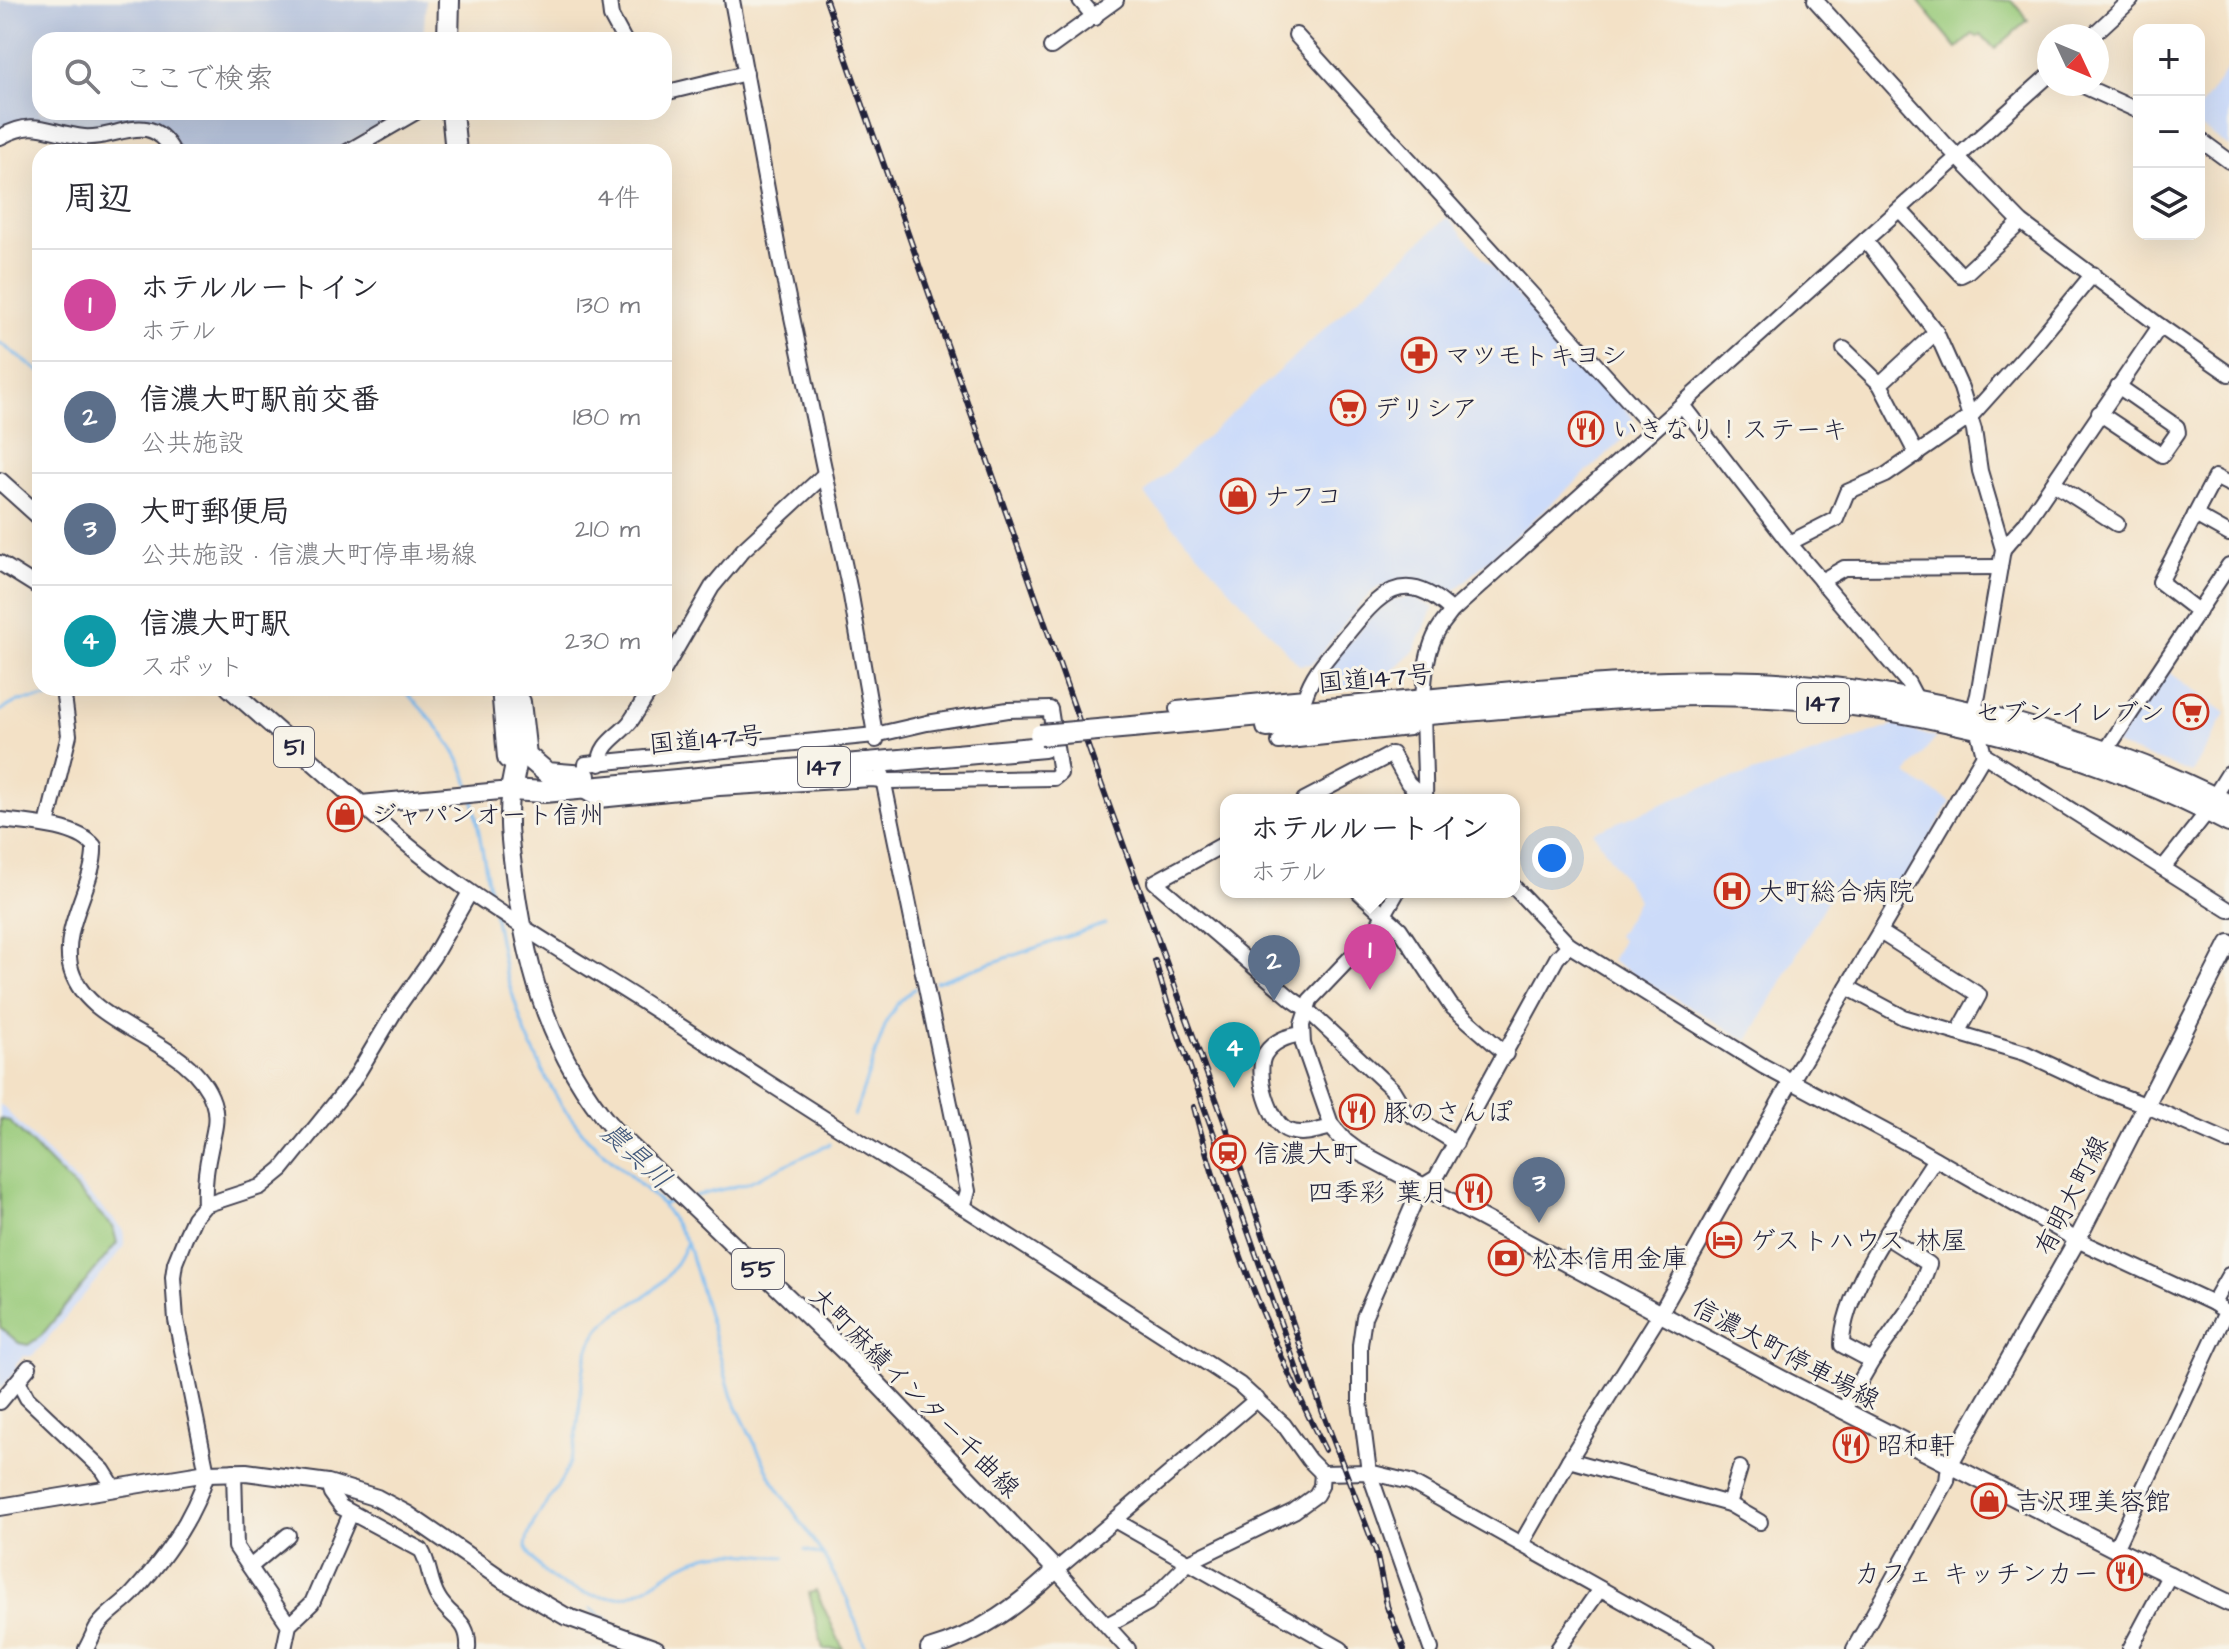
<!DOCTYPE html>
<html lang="ja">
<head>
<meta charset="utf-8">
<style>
	body { margin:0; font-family:"Architects Daughter","Klee One",sans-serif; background:#f2f2f3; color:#2b2b33 }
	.controls { position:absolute; right:24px; top:24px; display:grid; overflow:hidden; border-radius:16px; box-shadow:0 8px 32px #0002 }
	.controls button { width:72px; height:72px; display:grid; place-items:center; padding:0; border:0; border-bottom:2px solid #e1e1e2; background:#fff; color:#2b2b33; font:40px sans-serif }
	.compass { position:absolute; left:2037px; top:24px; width:72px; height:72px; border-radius:50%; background:#fff; box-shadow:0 8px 32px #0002; rotate:134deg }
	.you { position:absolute; left:1552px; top:858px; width:28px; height:28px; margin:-20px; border:6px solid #fff; border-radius:50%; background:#1a73e8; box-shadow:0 0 0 12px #1a73e833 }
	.badge { display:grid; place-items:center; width:52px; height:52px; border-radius:50%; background:#db2777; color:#fff; font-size:26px; font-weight:700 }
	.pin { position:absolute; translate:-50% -66px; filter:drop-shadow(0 2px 4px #0008) }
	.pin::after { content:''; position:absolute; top:42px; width:28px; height:24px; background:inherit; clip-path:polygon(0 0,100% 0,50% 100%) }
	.popup { position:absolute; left:1220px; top:794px; width:300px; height:104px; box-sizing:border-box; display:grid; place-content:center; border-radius:16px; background:#fff; filter:drop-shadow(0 2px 6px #0005); font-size:26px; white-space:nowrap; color:#7c7c81 }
	.popup b { font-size:30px; color:#2b2b33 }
	.popup::after { content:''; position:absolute; left:50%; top:100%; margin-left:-16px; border:16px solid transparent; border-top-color:#fff }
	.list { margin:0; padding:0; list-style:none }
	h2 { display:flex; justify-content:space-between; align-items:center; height:104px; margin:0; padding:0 32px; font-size:34px }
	h2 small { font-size:26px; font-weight:400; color:#7c7c81 }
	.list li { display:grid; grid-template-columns:52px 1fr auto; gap:24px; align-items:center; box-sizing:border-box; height:112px; padding:0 32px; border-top:2px solid #e1e1e2 }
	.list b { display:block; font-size:30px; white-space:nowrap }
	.list p { margin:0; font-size:26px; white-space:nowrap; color:#7c7c81 }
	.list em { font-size:26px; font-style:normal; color:#7c7c81 }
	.icon { flex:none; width:44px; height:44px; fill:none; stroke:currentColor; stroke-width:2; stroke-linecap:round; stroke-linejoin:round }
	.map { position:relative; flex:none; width:2229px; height:1649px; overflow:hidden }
	.search { position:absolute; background:#fff; box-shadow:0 8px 32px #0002; left:32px; top:32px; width:640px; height:88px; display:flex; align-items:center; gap:20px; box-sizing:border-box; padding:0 28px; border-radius:24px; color:#7c7c81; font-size:30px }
	.panel { position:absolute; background:#fff; box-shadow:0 8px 32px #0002; left:32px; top:144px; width:640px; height:552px; border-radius:24px }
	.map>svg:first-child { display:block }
	.built { fill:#ccdbf9 }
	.industrial { fill:#b8c5de }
	.green { fill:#99ca7a; stroke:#5e765a; stroke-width:2 }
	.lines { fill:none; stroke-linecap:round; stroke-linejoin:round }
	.stream { stroke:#7ebdf2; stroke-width:3 }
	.minor-casing { stroke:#413f50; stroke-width:18 }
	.major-casing { stroke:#413f50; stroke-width:20 }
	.highway-casing { stroke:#413f50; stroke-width:24 }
	.minor { stroke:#fff; stroke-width:14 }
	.major { stroke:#fff; stroke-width:16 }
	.highway { stroke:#fff; stroke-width:20 }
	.rail-casing { stroke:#22223b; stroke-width:6 }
	.rail { stroke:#f7f3e8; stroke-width:3; stroke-dasharray:9; stroke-linecap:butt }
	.highway-bridge-casing { stroke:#413f50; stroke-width:24; stroke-linecap:butt }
	.highway-bridge { stroke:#fff; stroke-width:20 }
	.labels { text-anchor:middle; stroke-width:6; stroke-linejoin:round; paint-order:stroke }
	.shield { fill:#f7f3e8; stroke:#62616f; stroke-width:2 }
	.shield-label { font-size:24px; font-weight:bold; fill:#22223b }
	.poi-label { font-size:26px; fill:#22223b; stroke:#f7f3e8; text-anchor:start }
	.street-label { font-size:26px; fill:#22223b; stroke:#f7f3e8 }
	.water-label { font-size:28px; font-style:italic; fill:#42587b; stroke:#f7f3e8 }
</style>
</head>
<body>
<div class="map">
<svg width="2229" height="1649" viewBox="0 0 2229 1649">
	<rect width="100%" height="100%" fill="#f7f3e8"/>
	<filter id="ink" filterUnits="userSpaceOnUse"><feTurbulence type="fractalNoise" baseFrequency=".0125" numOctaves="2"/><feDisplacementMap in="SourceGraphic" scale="16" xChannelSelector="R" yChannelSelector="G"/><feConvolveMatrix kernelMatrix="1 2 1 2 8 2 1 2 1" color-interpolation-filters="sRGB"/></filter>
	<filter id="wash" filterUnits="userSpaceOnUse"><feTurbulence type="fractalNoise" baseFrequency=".006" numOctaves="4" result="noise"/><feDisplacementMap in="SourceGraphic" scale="32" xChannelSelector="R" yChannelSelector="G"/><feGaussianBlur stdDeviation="1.8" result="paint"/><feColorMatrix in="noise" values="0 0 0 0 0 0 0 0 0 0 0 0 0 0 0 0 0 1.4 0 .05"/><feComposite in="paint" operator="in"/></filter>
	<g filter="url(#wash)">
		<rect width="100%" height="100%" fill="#f3e1c6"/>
		<g class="built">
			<path d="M2229,66v81l-30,-21v-17z"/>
			<path d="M1447,217l58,65 85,88 42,47 5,10 -182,163 -9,3 -20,-11 -14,-1 -28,4 -9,4 -15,16 -45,56 -5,3 -11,1 -155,-171z"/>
			<path d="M1413,597l21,10 -20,44 -38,35 -59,3 -1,-6 29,-37 28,-31 20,-15z"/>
			<path d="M2165,669l61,44 -34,60 -77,-28z"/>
			<path d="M1895,725l41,13 -28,34v4l43,26 -63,106 -50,-27 -90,160 -137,-80 11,-21 -5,-4 21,-36 -45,-68 108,-44 95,-28z"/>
			<path d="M0,1104l123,125 2,17 -92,110h-10l-7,8v6l-16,20z"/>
		</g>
		<path class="industrial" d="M0,0h426l-3,40h-383v72h360l-67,40h-154l-12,-20 -7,-6 -16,-4 -65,8 -52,-10 -27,13z"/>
		<g class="green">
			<path d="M1921,0h90l17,20 -33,29 -14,-15 -4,3 -4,-3 -16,14 -38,-46z"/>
			<path d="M0,1119l9,2 104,106 4,16 -76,93 -13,9 -9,-2 -19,-16z"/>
			<path d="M816,1591l27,58h-20l-14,-56z"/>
		</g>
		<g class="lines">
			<g class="stream">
				<path d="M0,343l40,29"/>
				<path d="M402,688c28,29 58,60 68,100"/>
				<path d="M69,694l8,-6"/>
				<path d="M0,711l18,-10 40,-4"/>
				<path d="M473,799l18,99"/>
				<path d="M494,913l11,59 20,60 21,46 16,28 25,32 75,66 25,38 45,155 41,84 51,75 23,43 19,50"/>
				<path d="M936,982l169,-58"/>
				<path d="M854,1116l33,-96 11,-17 17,-15"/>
				<path d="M695,1196l50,-12 85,-40"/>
				<path d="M662,1204l12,-3"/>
				<path d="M687,1242c-9,21 -21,40 -40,53 -17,11 -37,19 -49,36 -25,35 -12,95 -30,136 -10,26 -41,54 -42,80 11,22 26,35 49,43 68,25 76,-19 130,-34 24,-7 56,0 80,1"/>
				<path d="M805,1550l19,6"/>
				<path d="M591,1609l18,12"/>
				<path d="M614,1643l13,6"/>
			</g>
		</g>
	</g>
	<g filter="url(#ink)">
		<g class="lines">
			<g class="minor-casing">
				<g id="minor">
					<path d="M609,0l2,16 13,24"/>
					<path d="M732,0l49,265 70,331 25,144"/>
					<path d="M1080,0l15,18"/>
					<path d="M1815,0l130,144 76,78 139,104 69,48"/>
					<path d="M1296,35l358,394"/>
					<path d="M2092,36l39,-36"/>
					<path d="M1051,47l65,-47"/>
					<path d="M2079,84l60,27"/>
					<path d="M664,93l82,-20"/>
					<path d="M0,137c37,-20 47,-4 84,0 33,3 66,-29 89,15"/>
					<path d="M2199,139l30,22"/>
					<path d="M347,152l69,-40"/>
					<path d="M1900,210l61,65 6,-3 54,-50"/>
					<path d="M1865,240l71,92 25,56 13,42 6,41 23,78 -25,146 -5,17 11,43 245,155"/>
					<path d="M1844,349l36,35"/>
					<path d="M1682,405l107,138 119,140 11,21"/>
					<path d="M2099,413l63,42 16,-23 -1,-5 -59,-41"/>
					<path d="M1917,455l-37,-71 56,-52"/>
					<path d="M2053,483l64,41"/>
					<path d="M2195,515l34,19"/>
					<path d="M1789,543l47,-24 11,-27 39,-17 84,-58 63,-70 60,-73"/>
					<path d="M2003,549l22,-25 135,-198"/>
					<path d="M0,563l40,25"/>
					<path d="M1821,581l23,-13 156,-1"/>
					<path d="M2199,612l-39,-30 55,-105 14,7"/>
					<path d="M664,670l48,-83 31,-37 82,-76"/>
					<path d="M1177,709l128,-12c7,-23 22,-39 37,-57 35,-43 59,-77 110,-29"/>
					<path d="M1279,742l130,-14 15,-13"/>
					<path d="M2105,752l124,-187"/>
					<path d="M600,764c0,-21 18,-27 30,-42 8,-11 14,-23 22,-34"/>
					<path d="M882,774l86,417 -5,16"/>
					<path d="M585,788v4l14,8 120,-12 153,-9 18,2 164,-3 6,-5 -10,-64 -42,1 -81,13 -52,12 -289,29 -1,12"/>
					<path d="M2214,797l15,-24"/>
					<path d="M1304,800l88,-46 16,29 19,17"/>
					<path d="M1425,800c2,-49 -11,-126 12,-168 4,-8 10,-14 15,-21l597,-536"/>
					<path d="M361,804c94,89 199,144 307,214 189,123 381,242 571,366l45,41 25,35 13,13 47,-1 41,10 298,167"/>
					<path d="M0,820c26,3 76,5 94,26 2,36 -32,78 -24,119 13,65 121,71 143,137 6,17 0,32 -3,48 -4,18 -6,37 -5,55"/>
					<path d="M47,825l22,-90 -5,-39 2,-8"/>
					<path d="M1226,843l-71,39 137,117 13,9 87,81 14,23 50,31"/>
					<path d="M2163,868l45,-57"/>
					<path d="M1514,887l55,58 194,121 155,83 159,91 136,63"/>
					<path d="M1359,892l41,37 51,77 55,48"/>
					<path d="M1880,932l99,63 -21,38"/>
					<path d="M1847,987l56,30 122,36 73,34 47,18 84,37"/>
					<path d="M1302,1034c-15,2 -29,7 -37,20 -11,17 5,71 24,77 14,5 30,-1 43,-4l-29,-83 -1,-19 8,-25 63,-66 24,-42"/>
					<path d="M2219,1307l-6,-4 16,-28"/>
					<path d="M1872,1361l-30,-16c0,-55 63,-139 93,-186"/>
					<path d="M18,1381l9,17 76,72 7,11 1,7"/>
					<path d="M0,1402l29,-35"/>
					<path d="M1843,1411l29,-50 44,-62 13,-35 -44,-28"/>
					<path d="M1569,1460l160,44 31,18"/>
					<path d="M234,1471l2,76 53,78"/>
					<path d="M328,1483l3,10 10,14 80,43c9,14 8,32 17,47 12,22 32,22 30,52"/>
					<path d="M1729,1504l11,-36"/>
					<path d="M1116,1521l225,128"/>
					<path d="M1521,1544l48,-84 91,-146 122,-217 202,-342"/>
					<path d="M2115,1549l111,-237"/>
					<path d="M250,1567l38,-32"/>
					<path d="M1107,1625l41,-22 41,-41 105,-51 22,-16 5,-9 1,-13"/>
					<path d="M86,1649c4,-7 7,-15 11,-22 9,-13 26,-23 36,-34 32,-35 61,-75 74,-120l-31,-153 -3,-43 2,-14 10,-25 9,-20 11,-13 55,-18 22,-18 71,-88 42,-70 38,-54 36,-63"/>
					<path d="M284,1649l5,-24 23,-22 39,-90"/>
					<path d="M1128,1649l-72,-79 201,-171"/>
					<path d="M1431,1649l-62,-177 -9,-70v-57l4,-28 53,-121 6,-10 13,-8 121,-220 12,-13"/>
					<path d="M1558,1649l42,-60"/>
					<path d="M1854,1649l93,-168 2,-16"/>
					<path d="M2130,1649l40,-75"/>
				</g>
			</g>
			<g class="major-casing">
				<g id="major">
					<path d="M0,481l40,36"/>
					<path d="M229,688l132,116 150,-14c-5,31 0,60 4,92 13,94 36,173 98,247l260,250 183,191c-38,36 -76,64 -127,79"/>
					<path d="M1332,1127l13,15 12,9 423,227 335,171 114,54"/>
					<path d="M1949,1465l128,-225 152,-297"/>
					<path d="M0,1507l207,-34 39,-1 82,11 49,15 30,16 96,66 62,36 91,33"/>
				</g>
			</g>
			<g class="highway-casing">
				<g id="highway">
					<path d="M448,40l1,-40"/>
					<path d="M452,112l4,40"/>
					<path d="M502,688l6,70"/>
					<path d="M513,693l7,9 6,53 21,18 38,3"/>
					<path d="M1132,727c105,-10 209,-19 313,-29 105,-9 209,-20 314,-16 156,7 330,52 470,123"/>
					<path d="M1267,727c74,-6 149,-12 223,-18 71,-6 142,-14 213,-14 178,0 369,44 526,127"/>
					<path d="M511,790l33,2 500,-45"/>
					<path d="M511,790l7,-36 -1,-15"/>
				</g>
			</g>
			<use href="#minor" class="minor"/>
			<use href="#major" class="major"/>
			<use href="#highway" class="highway"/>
			<g class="rail-casing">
				<g id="rail">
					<path d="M826,0l276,786 133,365 88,262 53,138 12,59"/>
					<path d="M1155,961l12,41 135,382"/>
					<path d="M1194,1107c30,118 77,234 131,343"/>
					<path d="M1385,1601l19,48"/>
				</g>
			</g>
			<use href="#rail" class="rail"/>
			<g class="highway-bridge-casing">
				<path id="highway-bridge" d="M1040,735l92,-8"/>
			</g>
			<use href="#highway-bridge" class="highway-bridge"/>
		</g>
	</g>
	<defs>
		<g id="pharmacy-ring" transform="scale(1.8)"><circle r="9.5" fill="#f7f3e8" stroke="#c8321e" stroke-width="1.5"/><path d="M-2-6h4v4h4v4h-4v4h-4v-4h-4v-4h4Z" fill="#c8321e"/></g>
		<g id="supermarket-ring" transform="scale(1.8)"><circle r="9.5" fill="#f7f3e8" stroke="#c8321e" stroke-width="1.5"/><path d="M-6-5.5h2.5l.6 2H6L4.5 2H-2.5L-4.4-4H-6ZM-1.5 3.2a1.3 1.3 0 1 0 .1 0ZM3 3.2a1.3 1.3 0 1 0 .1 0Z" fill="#c8321e"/></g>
		<g id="restaurant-ring" transform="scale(1.8)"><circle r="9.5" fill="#f7f3e8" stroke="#c8321e" stroke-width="1.5"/><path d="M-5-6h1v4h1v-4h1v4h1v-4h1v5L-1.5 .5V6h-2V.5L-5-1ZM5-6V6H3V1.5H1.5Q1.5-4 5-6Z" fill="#c8321e"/></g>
		<g id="shop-ring" transform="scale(1.8)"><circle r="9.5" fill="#f7f3e8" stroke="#c8321e" stroke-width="1.5"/><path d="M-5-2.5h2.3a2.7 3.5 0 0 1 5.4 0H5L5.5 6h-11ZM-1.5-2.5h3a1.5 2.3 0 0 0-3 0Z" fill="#c8321e"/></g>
		<g id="hospital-ring" transform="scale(1.8)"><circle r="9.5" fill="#f7f3e8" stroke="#c8321e" stroke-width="1.5"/><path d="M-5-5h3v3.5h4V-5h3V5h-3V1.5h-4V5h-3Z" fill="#c8321e"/></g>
		<g id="station-ring" transform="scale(1.8)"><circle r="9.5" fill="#f7f3e8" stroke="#c8321e" stroke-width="1.5"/><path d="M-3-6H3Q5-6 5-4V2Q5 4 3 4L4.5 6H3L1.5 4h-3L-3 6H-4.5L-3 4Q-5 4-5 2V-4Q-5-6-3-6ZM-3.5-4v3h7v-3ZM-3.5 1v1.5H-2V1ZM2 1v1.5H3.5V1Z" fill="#c8321e"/></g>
		<g id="hotel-ring" transform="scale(1.8)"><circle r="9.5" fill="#f7f3e8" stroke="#c8321e" stroke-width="1.5"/><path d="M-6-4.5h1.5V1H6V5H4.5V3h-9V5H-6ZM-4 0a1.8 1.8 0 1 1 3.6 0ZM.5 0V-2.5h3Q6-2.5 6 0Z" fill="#c8321e"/></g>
		<g id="bank-ring" transform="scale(1.8)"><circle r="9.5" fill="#f7f3e8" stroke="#c8321e" stroke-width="1.5"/><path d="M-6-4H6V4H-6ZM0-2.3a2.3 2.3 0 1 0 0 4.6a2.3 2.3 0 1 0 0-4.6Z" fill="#c8321e"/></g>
	</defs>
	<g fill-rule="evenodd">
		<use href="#pharmacy-ring" x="1419" y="355"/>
		<use href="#supermarket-ring" x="1348" y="408"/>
		<use href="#restaurant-ring" x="1586" y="429"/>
		<use href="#shop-ring" x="1238" y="496"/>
		<use href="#supermarket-ring" x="2191" y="712"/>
		<use href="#shop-ring" x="345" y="814"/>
		<use href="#hospital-ring" x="1732" y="891"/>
		<use href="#restaurant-ring" x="1357" y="1112"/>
		<use href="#station-ring" x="1228" y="1153"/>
		<use href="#restaurant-ring" x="1474" y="1192"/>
		<use href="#hotel-ring" x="1724" y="1240"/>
		<use href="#bank-ring" x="1506" y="1258"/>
		<use href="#restaurant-ring" x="1851" y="1445"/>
		<use href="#shop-ring" x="1989" y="1501"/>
		<use href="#restaurant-ring" x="2125" y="1573"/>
	</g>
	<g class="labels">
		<g class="shield">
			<rect x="1797" y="683" width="52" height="40" rx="6"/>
			<rect x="274" y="727" width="40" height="40" rx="6"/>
			<rect x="798" y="747" width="52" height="40" rx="6"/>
			<rect x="732" y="1249" width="52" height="40" rx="6"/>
		</g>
		<g class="shield-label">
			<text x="1823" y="711">147</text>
			<text x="294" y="755">51</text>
			<text x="824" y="775">147</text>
			<text x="758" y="1277">55</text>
		</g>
		<g class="poi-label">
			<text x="1445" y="364">マツモトキヨシ</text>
			<text x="1374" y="417">デリシア</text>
			<text x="1612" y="438">いきなり！ステーキ</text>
			<text x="1264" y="505">ナフコ</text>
			<text x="2165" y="721" text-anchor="end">セブン-イレブン</text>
			<text x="371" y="823">ジャパンオート信州</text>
			<text x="1758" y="900">大町総合病院</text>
			<text x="1383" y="1121">豚のさんぽ</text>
			<text x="1254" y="1162">信濃大町</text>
			<text x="1448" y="1201" text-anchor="end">四季彩 葉月</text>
			<text x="1750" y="1249">ゲストハウス 林屋</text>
			<text x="1532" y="1267">松本信用金庫</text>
			<text x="1877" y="1454">昭和軒</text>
			<text x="2015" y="1510">吉沢理美容館</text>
			<text x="2099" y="1582" text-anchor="end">カフェ キッチンカー</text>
		</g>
		<g class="street-label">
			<text transform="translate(1375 678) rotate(-5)" y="9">国道147号</text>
			<text transform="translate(706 739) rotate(-5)" y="9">国道147号</text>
			<text transform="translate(2071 1195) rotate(-63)" y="9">有明大町線</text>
			<text transform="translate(1786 1353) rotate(28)" y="9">信濃大町停車場線</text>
			<text transform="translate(915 1392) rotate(45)" y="9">大町麻績インター千曲線</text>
		</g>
		<g class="water-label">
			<text transform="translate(637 1155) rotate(43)" y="10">農具川</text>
		</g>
	</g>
</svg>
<div class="controls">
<button>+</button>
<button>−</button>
<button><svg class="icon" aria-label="layers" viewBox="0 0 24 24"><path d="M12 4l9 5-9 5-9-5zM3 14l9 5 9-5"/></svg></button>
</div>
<svg class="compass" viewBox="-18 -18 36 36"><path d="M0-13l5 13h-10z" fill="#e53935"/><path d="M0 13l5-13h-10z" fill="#7c7c81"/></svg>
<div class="you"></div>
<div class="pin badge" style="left:1370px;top:990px;background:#d1479c">1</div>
<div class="popup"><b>ホテルルートイン</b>ホテル</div>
<div class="pin badge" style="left:1274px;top:1001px;background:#5c6f8a">2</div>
<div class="pin badge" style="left:1539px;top:1223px;background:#5c6f8a">3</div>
<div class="pin badge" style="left:1234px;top:1088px;background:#0f9aa8">4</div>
<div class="search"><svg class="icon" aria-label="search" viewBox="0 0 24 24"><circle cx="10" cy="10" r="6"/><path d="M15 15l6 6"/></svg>ここで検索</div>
<section class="panel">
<h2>周辺<small>4件</small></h2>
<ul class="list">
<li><span class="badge" style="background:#d1479c">1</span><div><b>ホテルルートイン</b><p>ホテル</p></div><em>130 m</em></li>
<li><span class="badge" style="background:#5c6f8a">2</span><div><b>信濃大町駅前交番</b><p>公共施設</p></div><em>180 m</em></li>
<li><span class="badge" style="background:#5c6f8a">3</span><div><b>大町郵便局</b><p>公共施設 · 信濃大町停車場線</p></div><em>210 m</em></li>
<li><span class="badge" style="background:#0f9aa8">4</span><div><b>信濃大町駅</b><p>スポット</p></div><em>230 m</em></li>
</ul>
</section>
</div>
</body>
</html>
